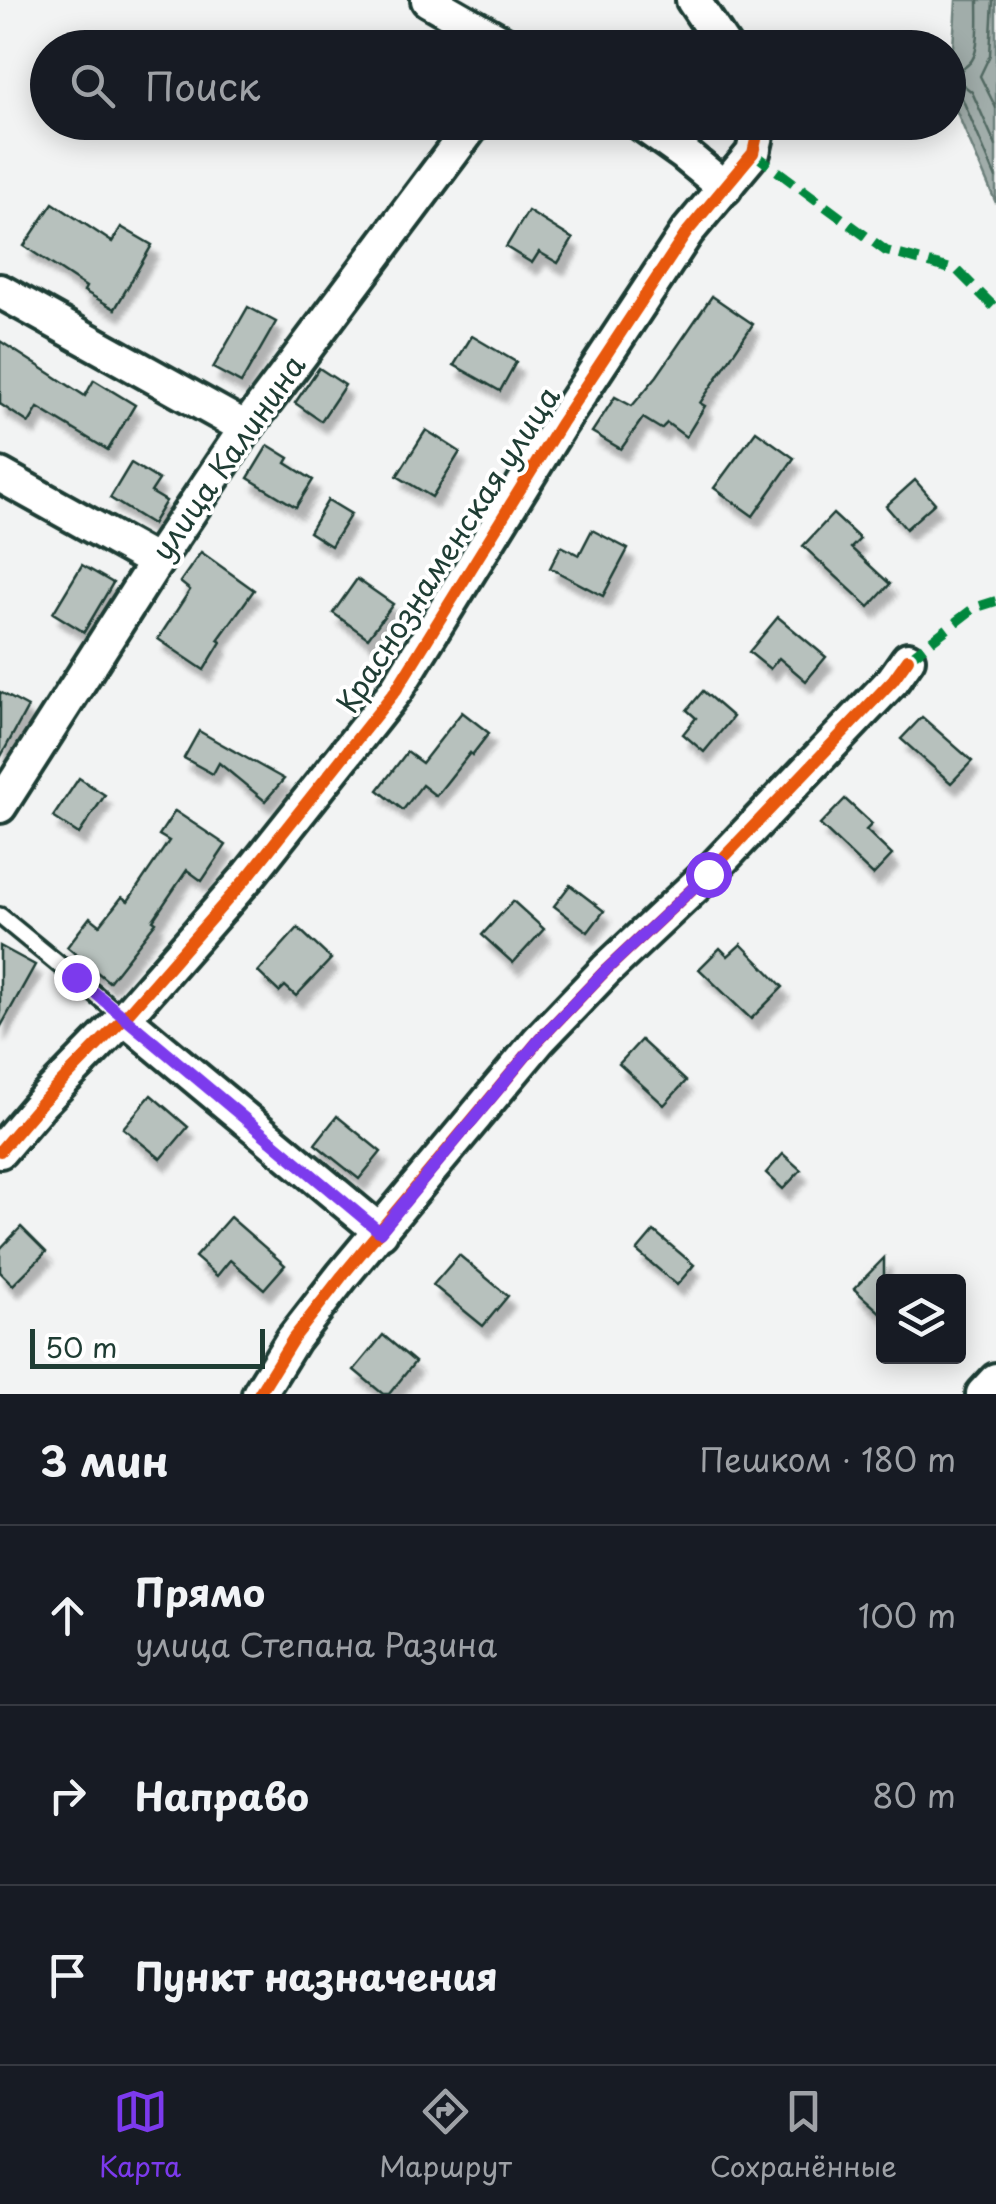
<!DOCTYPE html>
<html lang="ru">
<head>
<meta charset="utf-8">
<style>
	body { margin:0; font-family:"Playpen Sans",sans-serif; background:#20242c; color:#f1f3f6 }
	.controls { position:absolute; right:30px; bottom:30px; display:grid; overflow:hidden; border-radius:10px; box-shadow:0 5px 25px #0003 }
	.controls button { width:90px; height:90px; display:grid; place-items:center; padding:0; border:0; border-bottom:2px solid #363941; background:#171b24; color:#f1f3f6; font:50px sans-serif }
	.scale { position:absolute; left:30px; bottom:25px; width:235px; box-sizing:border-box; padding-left:10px; border:5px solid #1f3d34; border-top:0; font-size:28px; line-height:35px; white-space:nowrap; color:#1f3d34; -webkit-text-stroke:8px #fff; paint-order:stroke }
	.stop { position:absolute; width:30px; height:30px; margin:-22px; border:8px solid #7c3aed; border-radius:50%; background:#fff }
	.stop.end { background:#7c3aed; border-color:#fff; box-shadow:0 2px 10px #0008 }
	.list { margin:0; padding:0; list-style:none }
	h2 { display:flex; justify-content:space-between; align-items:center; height:130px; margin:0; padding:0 40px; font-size:42px }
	h2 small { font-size:32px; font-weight:400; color:#9ea1a6 }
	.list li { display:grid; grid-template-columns:65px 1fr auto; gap:30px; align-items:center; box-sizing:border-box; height:180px; padding:0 40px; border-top:2px solid #363941 }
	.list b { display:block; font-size:38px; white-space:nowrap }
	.list p { margin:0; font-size:32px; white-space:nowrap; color:#9ea1a6 }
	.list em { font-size:32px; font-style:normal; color:#9ea1a6 }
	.icon { flex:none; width:55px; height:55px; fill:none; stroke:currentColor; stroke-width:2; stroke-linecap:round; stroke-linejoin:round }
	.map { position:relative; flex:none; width:996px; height:1394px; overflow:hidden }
	.search { position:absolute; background:#171b24; box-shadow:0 5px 25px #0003; left:30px; right:30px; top:30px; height:110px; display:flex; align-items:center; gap:25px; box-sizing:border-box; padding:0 35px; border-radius:55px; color:#9ea1a6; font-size:38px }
	.sheet { height:670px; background:#171b24 }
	nav { display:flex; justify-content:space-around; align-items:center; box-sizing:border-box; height:140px; border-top:2px solid #363941; background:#171b24; font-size:28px; color:#9ea1a6 }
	nav a { display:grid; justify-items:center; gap:5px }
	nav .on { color:#7c3aed }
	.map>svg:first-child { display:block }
	.water { fill:#a1adaa; stroke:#6d807b; stroke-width:2.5 }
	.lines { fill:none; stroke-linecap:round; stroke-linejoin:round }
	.shore { stroke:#536a63; stroke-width:2.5 }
	.building { fill:#b7c1bd; stroke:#1f3d34; stroke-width:2.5; filter:url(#shadow) }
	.service-casing { stroke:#1f3d34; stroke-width:22 }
	.minor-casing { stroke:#1f3d34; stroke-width:40 }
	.service { stroke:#fff; stroke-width:15 }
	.minor { stroke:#fff; stroke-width:32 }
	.quiet { stroke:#00873e; stroke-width:10; stroke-dasharray:20 10; stroke-linecap:butt }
	.cycleway-casing { stroke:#fff; stroke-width:19 }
	.cycleway { stroke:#e8590c; stroke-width:12 }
	.route { stroke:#7c3aed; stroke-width:12 }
	.labels { text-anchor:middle; stroke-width:8; stroke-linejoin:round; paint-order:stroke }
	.street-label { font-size:30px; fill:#1f3d34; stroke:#fff }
</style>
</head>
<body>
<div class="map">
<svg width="996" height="1394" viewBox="0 0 996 1394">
	<defs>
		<filter id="shadow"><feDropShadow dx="6" dy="11" stdDeviation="2.5" flood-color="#0004"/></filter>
	</defs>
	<rect width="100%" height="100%" fill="#f2f3f3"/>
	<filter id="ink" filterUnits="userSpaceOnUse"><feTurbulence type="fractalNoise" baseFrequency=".01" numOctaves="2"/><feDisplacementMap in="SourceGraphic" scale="20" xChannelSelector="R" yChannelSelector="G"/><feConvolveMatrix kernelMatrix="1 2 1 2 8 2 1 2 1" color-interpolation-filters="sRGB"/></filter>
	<g filter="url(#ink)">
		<path class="water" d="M956,0h40v203l-46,-107z"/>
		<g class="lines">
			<g class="shore">
				<path d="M978,0c0,15 2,48 -6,60 -5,8 -15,11 -20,16l20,16 24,54"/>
				<path d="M993,0l-3,55 -10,21 16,32"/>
				<path d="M948,93l8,1 6,4 34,80"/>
			</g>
		</g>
		<g class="building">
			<path d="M53,203l59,39 9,-15 31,18 -37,64 -31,-18 2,-4 -62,-41z"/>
			<path d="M528,211l45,28 -15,24 -19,-11 -7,11 -26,-16z"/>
			<path d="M712,296l41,28 -53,79 5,3 -19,31 -19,-14 -6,6 -18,-11 -22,31 -29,-17 23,-35 17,9 25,-30z"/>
			<path d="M248,307l28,15 -35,61 -28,-15z"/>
			<path d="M472,336l44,26 -16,29 -46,-26z"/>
			<path d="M0,341l85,55 9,-16 41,25 -27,45 -70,-42 -9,15 -29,-19z"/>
			<path d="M319,368l26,17 -24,36 -26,-18z"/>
			<path d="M426,430l34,22 -28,45 -35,-21z"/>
			<path d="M756,431l38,27 -41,58 -39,-28z"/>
			<path d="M268,445l21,13 -3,5 27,17 -17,27 -48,-29z"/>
			<path d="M131,463l28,17 -8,12 15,9 -14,23 -42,-26z"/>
			<path d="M915,480l20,23 -29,26 -20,-23z"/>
			<path d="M328,500l23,14 -20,32 -22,-14z"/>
			<path d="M833,514l27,25 -9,9 39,36 -21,23 -66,-61z"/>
			<path d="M592,530l36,19 -25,47 -53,-28 11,-22 18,9z"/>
			<path d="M201,552l53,38 -36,50 3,2 -17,28 -46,-31 32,-49 -10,-8z"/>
			<path d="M82,565l31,18 -29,49 -31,-19z"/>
			<path d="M357,579l36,25 -25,34 -35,-25z"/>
			<path d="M778,617l48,40 -20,24 -27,-23 -9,11 -21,-17z"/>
			<path d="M703,691l30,26 -29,35 -21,-18 13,-16 -9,-8z"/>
			<path d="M0,692l28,15 -28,51z"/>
			<path d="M462,712l27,21 -17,22 -2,-2 -34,43 -14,-11 -19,25 -25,-20 29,-38 15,11z"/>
			<path d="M922,717l50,44 -21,22 -50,-44z"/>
			<path d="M199,731l19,11 66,37 -19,22 -46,-38 -6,11 -29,-16z"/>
			<path d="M79,778l26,17 -26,39 -26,-17z"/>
			<path d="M845,799l27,25 -6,6 26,25 -19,20 -53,-50z"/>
			<path d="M175,811l51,34 -24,36 -15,-11 -34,50 3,2 -47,60 -42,-35 23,-30 10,8 22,-28 6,4 41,-60 -10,-6z"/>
			<path d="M570,885l34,26 -16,21 -34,-26z"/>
			<path d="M513,901l31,28 -31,34 -31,-28z"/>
			<path d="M298,928l33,31 -35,37 -11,-10 -6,6 -21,-20z"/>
			<path d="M741,944l42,43 -32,32 -52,-50 21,-21 8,8z"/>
			<path d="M0,946l35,19 -35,63z"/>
			<path d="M641,1040l45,41 -22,24 -45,-41z"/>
			<path d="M151,1095l37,32 -27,32 -38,-31z"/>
			<path d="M337,1116l44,36 -22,27 -44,-35z"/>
			<path d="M783,1154l18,16 -18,19 -17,-16z"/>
			<path d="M230,1217l55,48 -21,24 -34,-29 -13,16 -22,-19z"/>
			<path d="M21,1227l25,25 -33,33 -13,-13v-23z"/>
			<path d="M654,1231l40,34 -17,20 -40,-34z"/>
			<path d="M459,1255l49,41 -25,30 -50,-41z"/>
			<path d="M884,1258v58l-30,-27z"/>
			<path d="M383,1335l32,27 -26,32h-6l-29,-24z"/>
		</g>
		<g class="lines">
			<g class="service-casing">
				<path id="service" d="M0,916l124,102"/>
			</g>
			<g class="minor-casing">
				<g id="minor">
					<path d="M428,0l84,48"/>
					<path d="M693,0l32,48"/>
					<path d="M639,122l45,32 41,34"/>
					<path d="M0,291l246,137"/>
					<path d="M0,475l156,87"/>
					<path d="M0,806l156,-244 90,-134 229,-306"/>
					<path d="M124,1018l257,214"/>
					<path d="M0,1151l41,-48 83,-85 126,-144 146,-184 165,-267 126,-191 66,-79 7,-31"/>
					<path d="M259,1394l34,-55 49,-63 197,-236 67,-70 102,-96 185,-194 15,-21"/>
					<path d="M983,1394l13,-14"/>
				</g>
			</g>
			<use href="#service" class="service"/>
			<use href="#minor" class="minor"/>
			<g class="quiet">
				<path d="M753,153l133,98 72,20 38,38"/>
				<path d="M908,659l66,-51 22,-7"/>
			</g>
			<g class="cycleway-casing">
				<g id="cycleway">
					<path d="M0,1151l41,-48 83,-85 126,-144 146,-184 165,-267 126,-191 66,-79 7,-31"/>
					<path d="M259,1394l34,-55 49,-63 197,-236 67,-70 102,-96 185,-194 15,-21"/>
				</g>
			</g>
			<use href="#cycleway" class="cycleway"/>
		</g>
	</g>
	<g class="lines" filter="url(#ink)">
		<path class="route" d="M76,977l304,255 159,-192 67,-70 102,-96"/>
	</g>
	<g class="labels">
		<g class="street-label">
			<text transform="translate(229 458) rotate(-55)" y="10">улица Калинина</text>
			<text transform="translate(449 550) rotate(-57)" y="10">Краснознаменская улица</text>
		</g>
	</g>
</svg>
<div class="controls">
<button><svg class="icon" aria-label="layers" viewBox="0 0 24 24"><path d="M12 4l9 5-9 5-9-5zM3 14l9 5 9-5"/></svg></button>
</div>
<div class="scale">50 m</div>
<div class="stop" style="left:708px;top:874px"></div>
<div class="stop end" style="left:76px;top:977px"></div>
<div class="search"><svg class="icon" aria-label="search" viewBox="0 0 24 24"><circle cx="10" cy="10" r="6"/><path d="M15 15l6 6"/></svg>Поиск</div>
</div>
<section class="sheet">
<h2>3 мин<small>Пешком · 180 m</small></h2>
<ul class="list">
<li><svg class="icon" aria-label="ahead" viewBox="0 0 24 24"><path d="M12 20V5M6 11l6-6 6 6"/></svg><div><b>Прямо</b><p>улица Степана Разина</p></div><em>100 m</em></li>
<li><svg class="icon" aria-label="right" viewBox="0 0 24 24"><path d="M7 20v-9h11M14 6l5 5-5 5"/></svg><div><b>Направо</b></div><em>80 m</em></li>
<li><svg class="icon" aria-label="arrive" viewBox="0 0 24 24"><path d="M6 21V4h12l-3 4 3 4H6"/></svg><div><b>Пункт назначения</b></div></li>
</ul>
</section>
<nav>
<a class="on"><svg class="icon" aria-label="map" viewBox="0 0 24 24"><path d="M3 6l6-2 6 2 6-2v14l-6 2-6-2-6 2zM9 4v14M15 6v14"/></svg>Карта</a>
<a><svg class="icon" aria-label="directions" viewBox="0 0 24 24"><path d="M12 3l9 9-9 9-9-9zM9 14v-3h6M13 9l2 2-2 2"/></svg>Маршрут</a>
<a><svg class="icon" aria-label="saved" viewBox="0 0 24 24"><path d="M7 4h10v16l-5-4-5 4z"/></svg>Сохранённые</a>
</nav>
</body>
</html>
